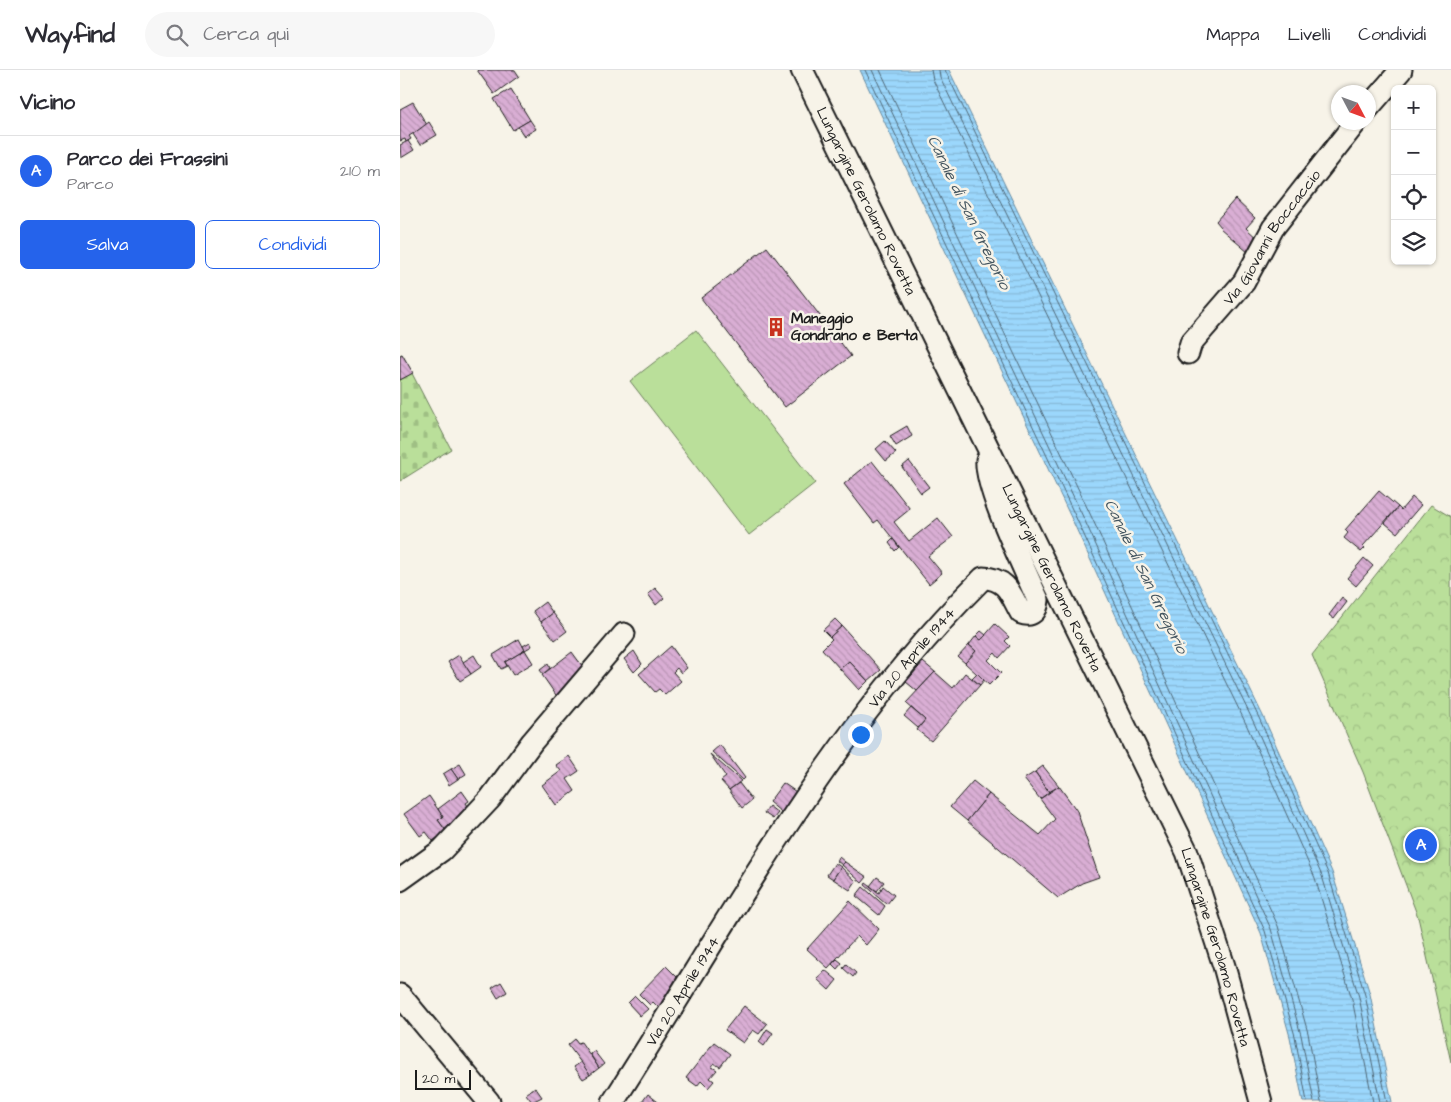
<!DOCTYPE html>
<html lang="it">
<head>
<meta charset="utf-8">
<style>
	body { margin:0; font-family:"Architects Daughter",sans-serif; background:#f7f7f7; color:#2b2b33 }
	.controls { position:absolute; right:15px; top:15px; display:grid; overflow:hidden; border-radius:8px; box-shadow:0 1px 4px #0004 }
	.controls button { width:45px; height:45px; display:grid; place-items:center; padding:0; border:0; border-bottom:1px solid #e1e1e2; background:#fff; color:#2b2b33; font:25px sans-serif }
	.compass { position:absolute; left:931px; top:15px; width:45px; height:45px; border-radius:50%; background:#fff; box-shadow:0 1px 4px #0004; rotate:131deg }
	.scale { position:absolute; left:15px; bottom:12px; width:56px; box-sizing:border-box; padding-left:5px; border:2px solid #1c1c1c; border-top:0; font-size:14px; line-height:18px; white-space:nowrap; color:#1c1c1c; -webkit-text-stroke:4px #f7f3e8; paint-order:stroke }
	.you { position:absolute; left:460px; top:664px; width:18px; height:18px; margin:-12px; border:4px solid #fff; border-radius:50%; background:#1a73e8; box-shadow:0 0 0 8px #1a73e833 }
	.badge { display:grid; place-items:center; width:32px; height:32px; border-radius:50%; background:#2563eb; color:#fff; font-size:16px; font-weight:700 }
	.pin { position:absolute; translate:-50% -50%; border:2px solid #fff; box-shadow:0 1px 5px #0006 }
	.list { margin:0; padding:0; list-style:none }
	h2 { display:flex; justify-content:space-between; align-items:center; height:65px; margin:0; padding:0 20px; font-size:21px }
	h2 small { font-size:16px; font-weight:400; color:#7c7c81 }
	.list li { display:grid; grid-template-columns:32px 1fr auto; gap:15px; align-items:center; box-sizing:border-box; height:70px; padding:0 20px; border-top:1px solid #e1e1e2 }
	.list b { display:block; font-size:19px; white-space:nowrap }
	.list p { margin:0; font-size:16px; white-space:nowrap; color:#7c7c81 }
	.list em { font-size:16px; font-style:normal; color:#7c7c81 }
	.actions { display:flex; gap:10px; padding:15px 20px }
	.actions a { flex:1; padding:11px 0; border:1px solid #2563eb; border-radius:8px; text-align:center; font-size:18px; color:#2563eb }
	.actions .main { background:#2563eb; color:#fff }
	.icon { flex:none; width:28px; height:28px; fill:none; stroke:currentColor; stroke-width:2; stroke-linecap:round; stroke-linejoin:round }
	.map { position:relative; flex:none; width:1051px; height:1032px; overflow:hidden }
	header { display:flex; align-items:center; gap:30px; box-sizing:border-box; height:70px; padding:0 25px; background:#fff; border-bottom:1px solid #e1e1e2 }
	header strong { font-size:24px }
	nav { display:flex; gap:28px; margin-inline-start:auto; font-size:18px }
	.search { width:350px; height:45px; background:#f7f7f7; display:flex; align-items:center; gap:12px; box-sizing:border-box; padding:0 18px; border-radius:28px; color:#7c7c81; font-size:19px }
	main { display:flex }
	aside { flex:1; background:#fff }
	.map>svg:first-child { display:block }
	.green { fill:#badf9a; stroke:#6b7e5b }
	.cemetery { fill:url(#cemetery-stones); stroke:#6b7e5b }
	.park { fill:url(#park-crowns); stroke:#6b7e5b }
	.water { fill:url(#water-rules); stroke:#688ca2 }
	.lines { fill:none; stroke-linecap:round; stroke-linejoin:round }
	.shore { stroke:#4f6776; stroke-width:1 }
	.building { fill:url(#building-back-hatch); stroke:#1c1c1c }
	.minor-casing { stroke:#1c1c1c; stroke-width:25 }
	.minor { stroke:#f7f3e8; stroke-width:21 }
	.labels { text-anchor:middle; stroke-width:5; stroke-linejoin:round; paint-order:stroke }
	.street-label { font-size:15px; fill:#1c1c1c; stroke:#f7f3e8 }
	.poi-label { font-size:15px; font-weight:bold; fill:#1c1c1c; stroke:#f7f3e8; text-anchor:start }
	.water-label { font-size:16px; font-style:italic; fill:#42545f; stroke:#f7f3e8 }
</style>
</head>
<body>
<header>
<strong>Wayfind</strong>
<div class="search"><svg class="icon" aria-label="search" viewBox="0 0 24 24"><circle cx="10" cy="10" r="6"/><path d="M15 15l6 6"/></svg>Cerca qui</div>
<nav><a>Mappa</a><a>Livelli</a><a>Condividi</a></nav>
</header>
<main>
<aside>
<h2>Vicino<small></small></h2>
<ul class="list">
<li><span class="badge">A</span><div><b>Parco dei Frassini</b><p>Parco</p></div><em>210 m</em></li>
</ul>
<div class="actions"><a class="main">Salva</a><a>Condividi</a></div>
</aside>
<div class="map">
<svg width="1051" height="1032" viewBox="0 0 1051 1032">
	<defs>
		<pattern id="cemetery-stones" width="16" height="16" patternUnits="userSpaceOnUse" patternTransform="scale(1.25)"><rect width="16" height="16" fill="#badf9a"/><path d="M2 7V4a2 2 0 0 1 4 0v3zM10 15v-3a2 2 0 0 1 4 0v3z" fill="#9fbf84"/></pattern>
		<pattern id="park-crowns" width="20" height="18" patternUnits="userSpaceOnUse" patternTransform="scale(1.25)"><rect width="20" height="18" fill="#badf9a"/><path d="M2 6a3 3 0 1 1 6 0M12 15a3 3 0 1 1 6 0" fill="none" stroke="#9fbf84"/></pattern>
		<pattern id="water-rules" width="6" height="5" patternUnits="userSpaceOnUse" patternTransform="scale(1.25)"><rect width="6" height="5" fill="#9bd7fc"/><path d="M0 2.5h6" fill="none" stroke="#85b8d7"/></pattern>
		<pattern id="building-back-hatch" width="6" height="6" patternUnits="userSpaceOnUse" patternTransform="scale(1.25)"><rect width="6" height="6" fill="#d9aed4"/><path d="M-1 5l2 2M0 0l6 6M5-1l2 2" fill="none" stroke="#ba95b5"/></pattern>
	</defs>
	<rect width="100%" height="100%" fill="#f7f3e8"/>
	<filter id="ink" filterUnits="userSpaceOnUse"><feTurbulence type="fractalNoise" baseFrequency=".02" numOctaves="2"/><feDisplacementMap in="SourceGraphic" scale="10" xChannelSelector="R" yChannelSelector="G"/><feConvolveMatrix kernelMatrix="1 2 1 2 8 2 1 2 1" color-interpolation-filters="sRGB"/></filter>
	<g filter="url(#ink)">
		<path class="green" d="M296,260l119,153 -66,52 -119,-154z"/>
		<path class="cemetery" d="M2,284l49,95 -51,32v-126z"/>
		<path class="park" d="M1031,435l20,12v545l-33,-145 -55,-145 -51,-117z"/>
		<path class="water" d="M460,0h89l315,648 68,154 38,122 22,108h-89l-13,-65 -29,-104 -186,-407z"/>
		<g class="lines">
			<g class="shore">
				<path d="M465,0l214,454 186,407 30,105 12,66"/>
				<path d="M472,0l213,451 186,408 30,106 13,67"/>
				<path d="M480,0l212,448 186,408 30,107 13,69"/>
				<path d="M531,0l2,10 314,646 68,152 37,121 21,103"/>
				<path d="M539,0l1,7 314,646 68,153 37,121 21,105"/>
				<path d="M545,0l315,650 68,153 37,122 22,107"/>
			</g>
		</g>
		<g class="building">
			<path d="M77,0h38l4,6 -25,18z"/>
			<path d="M111,19l19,31 -17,10 -19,-31z"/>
			<path d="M13,32l14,23 -18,11 2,3 -5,3 -1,-3 -5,2v-32z"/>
			<path d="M130,50l6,9 -12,7 -6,-9z"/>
			<path d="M29,52l8,13 -17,10 -7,-11z"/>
			<path d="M8,71l6,9 -13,8 -1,-13z"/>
			<path d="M835,129l20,19 -9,10 14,13 -11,12 -29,-25 1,-1 -5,-6z"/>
			<path d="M367,177l84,109 -66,51 -84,-109z"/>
			<path d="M2,284l11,19 -13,7v-25z"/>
			<path d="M507,356l5,10 -16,10 -6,-10z"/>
			<path d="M485,371l11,12 -10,8 -10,-12z"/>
			<path d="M472,391l38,48 -16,13 15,19 29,-23 15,19 -25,19 14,17 -13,11 -51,-64 -4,3 -30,-39z"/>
			<path d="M509,391l20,26 -8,6 -19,-26z"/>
			<path d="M979,421l19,16 -35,39 2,2 -4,4 -17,-14 4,-5 -3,-3z"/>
			<path d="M1012,427l9,8 -24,28 -12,-10 13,-16 3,3z"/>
			<path d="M493,469l6,8 -4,4 -6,-8z"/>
			<path d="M964,488l9,8 -17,20 -9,-8z"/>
			<path d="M255,518l9,10 -8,7 -8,-11z"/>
			<path d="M942,528l5,4 -13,17 -5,-4z"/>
			<path d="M145,532l8,11 -12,9 -8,-11z"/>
			<path d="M153,543l14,18 -12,9 -14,-18z"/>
			<path d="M435,549l7,7 -12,11 -7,-7z"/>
			<path d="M595,554l14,13 -4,4 5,5 -11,12 -4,-5 -7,7 13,13 -12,12 -24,-22 11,-12 -7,-6 7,-9 5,4z"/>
			<path d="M442,556l39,44 -13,11 -19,-20 -9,8 -18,-20 10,-10 -2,-2z"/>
			<path d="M581,561l5,4 -5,5 -5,-4z"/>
			<path d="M119,569l6,11 -20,12 2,4 -6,3 -8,-14z"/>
			<path d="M130,572l2,4 -7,4 -2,-4z"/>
			<path d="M569,575l7,6 -11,12 -7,-6z"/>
			<path d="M271,576l16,22 -6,5 -4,-5 -4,4 8,9 -16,14 -6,-6 -4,3 -16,-18z"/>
			<path d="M125,580l8,13 -20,12 -8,-13z"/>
			<path d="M234,581l8,13 -8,8 -10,-13z"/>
			<path d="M172,582l16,22 -30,24 -16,-23z"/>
			<path d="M59,585l12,19 -11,7 -12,-19z"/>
			<path d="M74,585l7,12 -10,7 -8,-12z"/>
			<path d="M449,591l19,20 -9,9 -19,-21z"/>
			<path d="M523,592l12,10 -18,19 -11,-9z"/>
			<path d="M148,594l2,4 -7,6 -3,-4z"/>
			<path d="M535,602l18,16 12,-15 15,12 -49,56 -14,-11 8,-10 -19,-17z"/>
			<path d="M577,603l7,7 -4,5 -8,-7z"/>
			<path d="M511,638l14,12 -7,8 -14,-12z"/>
			<path d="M320,675l25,33 -2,2 -31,-28z"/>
			<path d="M310,684l31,27 -12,9 -8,-9 5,-4z"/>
			<path d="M169,686l10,15 -12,8 8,12 -19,14 -14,-20 19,-14 -5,-6z"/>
			<path d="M60,694l6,10 -8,5 -7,-10z"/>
			<path d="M643,696l16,20 -10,6 -14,-20z"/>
			<path d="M51,699l7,10 -9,6 -6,-11z"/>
			<path d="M635,702l14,20 -9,7 -16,-20z"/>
			<path d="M573,711l16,13 -22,27 -17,-14z"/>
			<path d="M339,713l13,17 -10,8 -13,-18z"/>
			<path d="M383,713l19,13 -15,21 -18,-15z"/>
			<path d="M659,716l18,25 22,66 -17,6 -24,15 -91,-77 22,-27 51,41 15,-16 -15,-20z"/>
			<path d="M62,721l7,10 -3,2 6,9 -26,19 -8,-11 5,-3 -5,-8z"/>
			<path d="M29,726l14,21 -5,3 8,11 -13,10 -7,-9 -6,4 -16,-22z"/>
			<path d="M369,736l9,7 -5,6 -9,-6z"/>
			<path d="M439,787l6,5 -3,3 -5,-4z"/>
			<path d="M445,792l22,15 -5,6 -20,-18z"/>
			<path d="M435,793l6,4 -8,12 -6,-4z"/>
			<path d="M441,797l15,14 -6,9 -17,-11z"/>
			<path d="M477,807l7,5 -7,9 -7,-5z"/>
			<path d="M466,813l13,10 4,-7 11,9 -7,9 -22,-19z"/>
			<path d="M463,817l22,19 -6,9 -23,-19z"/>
			<path d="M450,831l29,28 -13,16 -9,-9 -29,32 -21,-19z"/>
			<path d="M437,889l5,4 -5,6 -5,-5z"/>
			<path d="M446,894l10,9 -3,4 -10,-9z"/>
			<path d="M266,896l17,17 -24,25 -6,-6 -3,3 -11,-11z"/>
			<path d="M425,900l12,10 -8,10 -12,-11z"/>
			<path d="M101,912l6,10 -9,6 -6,-10z"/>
			<path d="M235,926l13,13 -8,7 -12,-13z"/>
			<path d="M344,936l23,18 -8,10 -6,-4 -10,13 -18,-13z"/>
			<path d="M367,959l6,4 -9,13 -5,-4z"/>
			<path d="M175,969l3,4 3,-1 18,26 -9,7 -22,-30z"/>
			<path d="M314,972l16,12 -10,13 -6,-4 -2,4 5,3 -7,8 4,3 -6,7 -7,-7 -4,5 -11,-8z"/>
			<path d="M194,981l10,13 -5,4 -9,-14z"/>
			<path d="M181,992l9,13 -7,4 -9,-12z"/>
			<path d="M135,1017l7,10 -10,5 -6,-8z"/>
			<path d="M248,1024l10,8h-16z"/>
		</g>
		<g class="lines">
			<g class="minor-casing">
				<g id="minor">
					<path id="s1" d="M402,0l385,782 37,114 37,136"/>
					<path d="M968,38l33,-38"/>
					<path id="s2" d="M788,283l3,-10 53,-61 29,-54 83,-106"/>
					<path d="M0,810l42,-30 48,-51 42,-57 92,-108"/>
					<path d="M0,925l89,107"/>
					<path id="s3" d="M213,1032c116,-180 217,-372 370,-524 24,0 28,17 38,35 11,4 16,-2 17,-13 -12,-28 -54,-113 -51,-140"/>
				</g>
			</g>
			<use href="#minor" class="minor"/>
		</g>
	</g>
	<defs>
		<g id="building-bare" transform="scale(1.5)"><path d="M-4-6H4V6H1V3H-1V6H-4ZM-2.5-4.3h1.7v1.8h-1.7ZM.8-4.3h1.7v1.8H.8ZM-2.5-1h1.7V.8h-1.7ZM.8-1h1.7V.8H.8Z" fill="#c8321e" stroke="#f7f3e8" stroke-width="2.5" paint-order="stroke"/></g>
	</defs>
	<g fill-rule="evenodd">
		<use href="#building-bare" x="376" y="257"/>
	</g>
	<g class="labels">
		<g class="street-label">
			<text dy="5" stroke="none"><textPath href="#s1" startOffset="146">Lungargine Gerolamo Rovetta</textPath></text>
			<text dy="5" stroke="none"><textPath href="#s2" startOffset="144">Via Giovanni Boccaccio</textPath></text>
			<text dy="5" stroke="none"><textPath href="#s1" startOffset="566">Lungargine Gerolamo Rovetta</textPath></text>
			<text dy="5" stroke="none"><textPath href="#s3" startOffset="536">Via 20 Aprile 1944</textPath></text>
			<text dy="5" stroke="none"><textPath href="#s1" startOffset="971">Lungargine Gerolamo Rovetta</textPath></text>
			<text dy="5" stroke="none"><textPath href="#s3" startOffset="131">Via 20 Aprile 1944</textPath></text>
		</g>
		<g class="poi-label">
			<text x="391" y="253">Maneggio<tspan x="391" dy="17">Gondrano e Berta</tspan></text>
		</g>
		<g class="water-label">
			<text transform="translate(570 142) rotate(64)" y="6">Canale di San Gregorio</text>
			<text transform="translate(747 506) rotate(64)" y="6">Canale di San Gregorio</text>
		</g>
	</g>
</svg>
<div class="controls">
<button>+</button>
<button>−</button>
<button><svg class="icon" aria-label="locate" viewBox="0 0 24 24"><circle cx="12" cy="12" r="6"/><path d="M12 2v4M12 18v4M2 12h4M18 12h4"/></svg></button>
<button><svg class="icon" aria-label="layers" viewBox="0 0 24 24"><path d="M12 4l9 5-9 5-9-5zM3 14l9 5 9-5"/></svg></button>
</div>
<svg class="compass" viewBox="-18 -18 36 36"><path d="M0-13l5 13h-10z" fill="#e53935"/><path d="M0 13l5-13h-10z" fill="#7c7c81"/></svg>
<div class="scale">20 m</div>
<div class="you"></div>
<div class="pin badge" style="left:1021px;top:775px">A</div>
</div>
</main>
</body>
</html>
